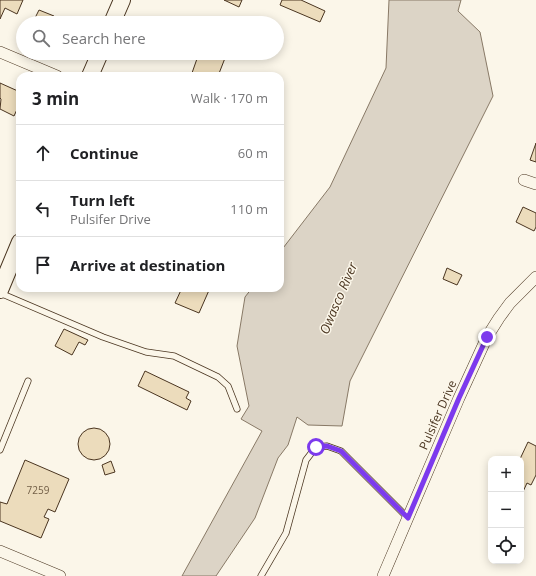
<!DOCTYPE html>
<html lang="en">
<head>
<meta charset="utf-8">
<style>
	body { margin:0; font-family:"Open Sans",sans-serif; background:#f2f2f2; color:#202124 }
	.controls { position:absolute; right:12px; bottom:12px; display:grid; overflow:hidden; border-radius:8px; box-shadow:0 2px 10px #0003 }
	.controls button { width:36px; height:36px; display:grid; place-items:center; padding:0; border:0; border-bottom:1px solid #e0e0e0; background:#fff; color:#202124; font:20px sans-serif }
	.stop { position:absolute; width:12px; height:12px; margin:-9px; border:3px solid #7c3aed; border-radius:50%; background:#fff }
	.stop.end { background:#7c3aed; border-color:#fff; box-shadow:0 1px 4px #0008 }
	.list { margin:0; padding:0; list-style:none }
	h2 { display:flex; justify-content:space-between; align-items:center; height:52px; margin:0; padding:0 16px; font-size:17px }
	h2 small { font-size:13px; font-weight:400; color:#757577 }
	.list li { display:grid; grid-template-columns:26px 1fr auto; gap:12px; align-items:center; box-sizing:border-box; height:56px; padding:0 16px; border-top:1px solid #e0e0e0 }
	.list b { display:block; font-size:15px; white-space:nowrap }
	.list p { margin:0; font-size:13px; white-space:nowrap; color:#757577 }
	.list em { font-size:13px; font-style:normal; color:#757577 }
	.icon { flex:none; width:22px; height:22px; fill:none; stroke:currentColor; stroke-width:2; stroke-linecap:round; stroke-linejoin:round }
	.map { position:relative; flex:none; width:536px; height:576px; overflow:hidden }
	.search { position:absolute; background:#fff; box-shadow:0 2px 10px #0003; left:16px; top:16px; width:268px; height:44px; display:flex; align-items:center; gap:10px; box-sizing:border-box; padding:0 14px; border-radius:22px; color:#757577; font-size:15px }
	.panel { position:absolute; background:#fff; box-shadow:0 2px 10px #0003; left:16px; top:72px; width:268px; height:220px; border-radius:12px }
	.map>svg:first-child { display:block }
	.water { fill:#dcd4c6; stroke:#887966 }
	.building { fill:#ecdcbc; stroke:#4a3520 }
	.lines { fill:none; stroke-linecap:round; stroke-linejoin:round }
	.service-casing { stroke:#4a3520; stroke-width:7 }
	.minor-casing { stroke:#4a3520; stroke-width:12 }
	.secondary-casing { stroke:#4a3520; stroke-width:18 }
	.service { stroke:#fbf6e9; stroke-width:5.5 }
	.minor { stroke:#fbf6e9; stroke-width:11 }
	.secondary { stroke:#fbf6e9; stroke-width:16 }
	.route { stroke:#7c3aed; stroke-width:5 }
	.labels { text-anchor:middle; stroke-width:3; stroke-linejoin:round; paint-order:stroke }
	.number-label { font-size:10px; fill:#725f47 }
	.street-label { font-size:12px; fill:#4a3520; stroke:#fbf6e9 }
	.water-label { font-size:13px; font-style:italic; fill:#4a3520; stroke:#fbf6e9 }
</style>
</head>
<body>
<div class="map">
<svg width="536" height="576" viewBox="0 0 536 576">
	<rect width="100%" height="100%" fill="#fbf6e9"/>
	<path class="water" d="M389,0h72l-3,11 22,21 13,64 -143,285 -8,45 -34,-1 -11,-8 -9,28 -10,13 -23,60 -39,58h-34l80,-145 -21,-12 8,-13 -12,-60 8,-49 7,-9h28v-36l50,-65 56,-119z"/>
	<g class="building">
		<path d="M0,0h23l-6,14 -12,-6 -5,11z"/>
		<path d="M224,0h18l-3,7z"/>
		<path d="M282,0h19l24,11 -5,11 -40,-17z"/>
		<path d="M39,10l15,6 -3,7h-9l1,-2 -8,-3z"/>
		<path d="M199,53h28l-9,23h-20l-6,-3z"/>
		<path d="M0,83l20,9v11l-6,13 -14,-7 1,-10 -1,-1z"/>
		<path d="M536,143v19l-6,-2z"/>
		<path d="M523,207l13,6v14l-2,4 -18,-9z"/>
		<path d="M447,268l15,7 -5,10 -14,-6z"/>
		<path d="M182,288h28l-11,25 -24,-10z"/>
		<path d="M64,329l24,11 -3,5 -6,-3 -7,13 -17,-9z"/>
		<path d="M145,371l44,21 -3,6 5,3 -4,9 -49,-24z"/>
		<circle cx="94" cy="444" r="16"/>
		<path d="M528,442l8,4v29l-5,10 -4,-2 -6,13 -1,-37z"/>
		<path d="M25,460l44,19 -14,33 -7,-3 -4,8 5,2 -8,19 -41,-17v-19l7,2z"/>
		<path d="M111,461l4,11 -10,3 -3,-10z"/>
	</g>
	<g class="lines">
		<g class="service-casing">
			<g id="service">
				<path d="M0,293l103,44 43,15 28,4 44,21 10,9 9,23"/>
				<path d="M0,450l28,-69"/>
				<path d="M261,576l25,-43 20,-73 10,-13 11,-1 14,5 67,67"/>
			</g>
		</g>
		<g class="minor-casing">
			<g id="minor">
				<path d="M0,52l57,24"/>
				<path d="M524,180l12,4"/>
				<path d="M0,551l60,25"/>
				<path d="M383,576l76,-178 28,-61 12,-19 11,-15 26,-26"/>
			</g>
		</g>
		<g class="secondary-casing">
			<g id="secondary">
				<path d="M112,23l10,-23"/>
				<path d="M90,76l10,-23"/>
				<path d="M0,290l20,-48"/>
			</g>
		</g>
		<use href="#service" class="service"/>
		<use href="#minor" class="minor"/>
		<use href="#secondary" class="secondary"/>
	</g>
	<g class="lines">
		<path class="route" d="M316,447l11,-1 14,5 67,67 51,-120 28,-61"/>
	</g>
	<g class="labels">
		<g class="number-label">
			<text x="38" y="494">7259</text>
		</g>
		<g class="street-label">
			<text transform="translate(438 415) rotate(-66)" y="4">Pulsifer Drive</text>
		</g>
		<g class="water-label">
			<text transform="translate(338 298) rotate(-67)" y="5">Owasco River</text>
		</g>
	</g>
</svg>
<div class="controls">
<button>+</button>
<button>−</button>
<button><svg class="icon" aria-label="locate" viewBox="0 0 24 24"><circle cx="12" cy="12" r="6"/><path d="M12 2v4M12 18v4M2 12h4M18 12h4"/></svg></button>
</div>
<div class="stop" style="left:316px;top:447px"></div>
<div class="stop end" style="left:487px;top:337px"></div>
<div class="search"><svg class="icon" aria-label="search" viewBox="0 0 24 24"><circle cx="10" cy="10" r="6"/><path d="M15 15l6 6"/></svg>Search here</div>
<section class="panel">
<h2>3 min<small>Walk · 170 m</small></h2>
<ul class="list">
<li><svg class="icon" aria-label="ahead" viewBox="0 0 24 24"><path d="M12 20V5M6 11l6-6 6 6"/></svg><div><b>Continue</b></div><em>60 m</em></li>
<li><svg class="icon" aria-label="left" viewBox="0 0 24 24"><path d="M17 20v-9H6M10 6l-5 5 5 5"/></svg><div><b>Turn left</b><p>Pulsifer Drive</p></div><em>110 m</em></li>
<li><svg class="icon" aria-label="arrive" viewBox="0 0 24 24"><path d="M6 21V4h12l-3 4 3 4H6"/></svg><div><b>Arrive at destination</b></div></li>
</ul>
</section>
</div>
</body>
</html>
